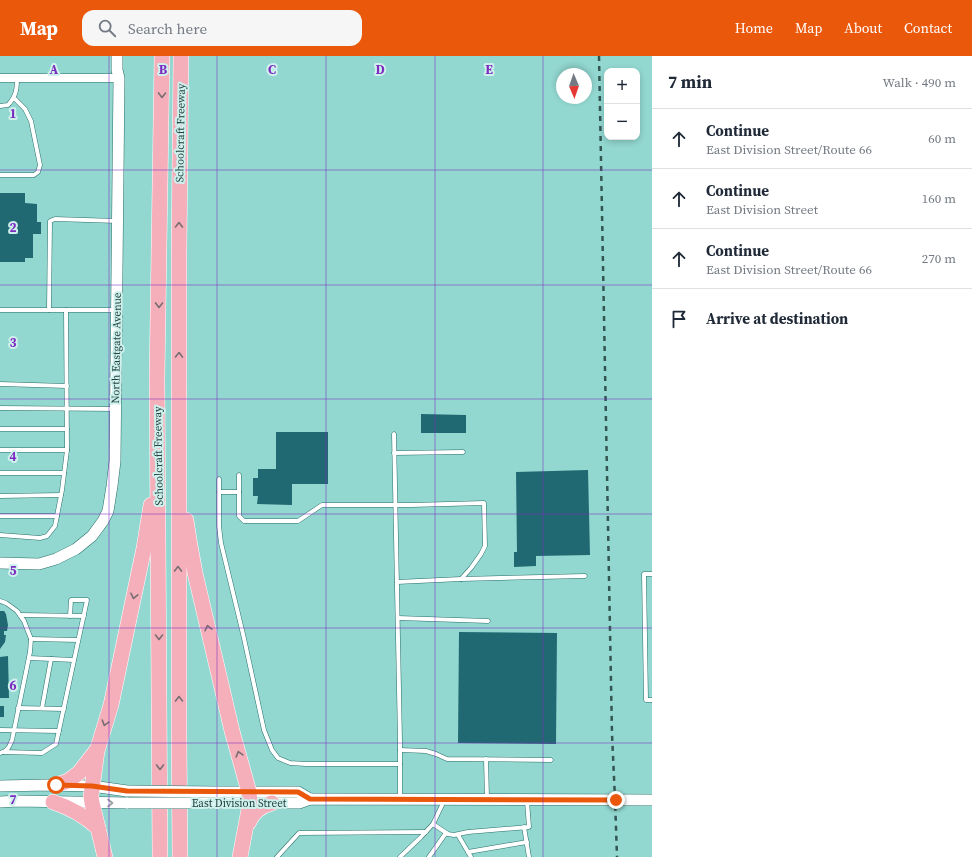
<!DOCTYPE html>
<html lang="en">
<head>
<meta charset="utf-8">
<style>
	body { margin:0; font-family:"Source Serif 4",serif; background:#f6f6f7; color:#1f2937 }
	.controls { position:absolute; right:12px; top:12px; display:grid; overflow:hidden; border-radius:8px; box-shadow:0 2px 6px #0003 }
	.controls button { width:36px; height:36px; display:grid; place-items:center; padding:0; border:0; border-bottom:1px solid #e0e1e3; background:#fff; color:#1f2937; font:20px sans-serif }
	.compass { position:absolute; left:556px; top:12px; width:36px; height:36px; border-radius:50%; background:#fff; box-shadow:0 2px 6px #0003; rotate:178deg }
	.stop { position:absolute; width:12px; height:12px; margin:-9px; border:3px solid #ea580c; border-radius:50%; background:#fff }
	.stop.end { background:#ea580c; border-color:#fff; box-shadow:0 1px 4px #0008 }
	.list { margin:0; padding:0; list-style:none }
	h2 { display:flex; justify-content:space-between; align-items:center; height:52px; margin:0; padding:0 16px; font-size:17px }
	h2 small { font-size:13px; font-weight:400; color:#747a83 }
	.list li { display:grid; grid-template-columns:26px 1fr auto; gap:12px; align-items:center; box-sizing:border-box; height:60px; padding:0 16px; border-top:1px solid #e0e1e3 }
	.list b { display:block; font-size:15px; white-space:nowrap }
	.list p { margin:0; font-size:13px; white-space:nowrap; color:#747a83 }
	.list em { font-size:13px; font-style:normal; color:#747a83 }
	.icon { flex:none; width:22px; height:22px; fill:none; stroke:currentColor; stroke-width:2; stroke-linecap:round; stroke-linejoin:round }
	.map { position:relative; flex:none; width:652px; height:801px; overflow:hidden }
	header { display:flex; align-items:center; gap:24px; box-sizing:border-box; height:56px; padding:0 20px; background:#ea580c; color:#fff }
	header strong { font-size:19px }
	nav { display:flex; gap:22px; margin-inline-start:auto; font-size:14px }
	.search { width:280px; height:36px; background:#f6f6f7; display:flex; align-items:center; gap:10px; box-sizing:border-box; padding:0 14px; border-radius:12px; color:#747a83; font-size:15px }
	main { display:flex }
	aside { flex:1; background:#fff }
	.map>svg:first-child { display:block }
	.building { fill:#216972 }
	.lines { fill:none; stroke-linecap:round; stroke-linejoin:round }
	.lane-casing { stroke:#286f69; stroke-width:5 }
	.street-casing { stroke:#286f69; stroke-width:9 }
	.secondary-casing { stroke:#286f69; stroke-width:12 }
	.highway-casing { stroke:#fff; stroke-width:16 }
	.lane { stroke:#fff; stroke-width:4 }
	.street { stroke:#fff; stroke-width:8 }
	.secondary { stroke:#fff; stroke-width:11 }
	.highway { stroke:#f5afbb; stroke-width:15 }
	.rail { stroke:#335652; stroke-width:2.5; stroke-dasharray:5 5; stroke-linecap:butt }
	.secondary-bridge-casing { stroke:#286f69; stroke-width:12; stroke-linecap:butt }
	.secondary-bridge { stroke:#fff; stroke-width:11 }
	.oneway { stroke:#786d70 }
	.oneway2 { stroke:#92a09e }
	.route { stroke:#ea580c; stroke-width:5 }
	.grid { fill:none; stroke:#7b2cbf; stroke-width:1; stroke-opacity:0.55 }
	.labels { text-anchor:middle; stroke-width:4; stroke-linejoin:round; paint-order:stroke }
	.street-label { font-size:11px; fill:#24413e; stroke:#cff1ed }
	.grid-label { font-size:13px; text-anchor:middle; font-weight:bold; fill:#7b2cbf; stroke:#cff1ed; stroke-width:4; stroke-linejoin:round; paint-order:stroke }
</style>
</head>
<body>
<header>
<strong>Map</strong>
<div class="search"><svg class="icon" aria-label="search" viewBox="0 0 24 24"><circle cx="10" cy="10" r="6"/><path d="M15 15l6 6"/></svg>Search here</div>
<nav><a>Home</a><a>Map</a><a>About</a><a>Contact</a></nav>
</header>
<main>
<div class="map">
<svg width="652" height="801" viewBox="0 0 652 801">
	<rect width="100%" height="100%" fill="#92d7d0"/>
	<g class="building">
		<path d="M0,137h25v10l12,1v18h4v12h-8v24h-8v4h-25z"/>
		<path d="M421,358l45,1v18h-45z"/>
		<path d="M276,376h52v52h-36v21l-35,-1 1,-8h-5v-18h5v-9h18z"/>
		<path d="M588,414l2,85 -54,1v10l-22,1v-15h3l-1,-80z"/>
		<path d="M0,555h4l2,3 2,11 -1,6h-3v4h2l-1,7 -5,7z"/>
		<path d="M459,576l98,1 -1,111 -98,-1z"/>
		<path d="M8,600l1,42h-9v-41z"/>
		<rect x="0" y="650" width="4" height="11"/>
	</g>
	<g class="lines">
		<g class="lane-casing">
			<g id="lane">
				<path d="M0,50l8,-1c8,-9 9,-15 9,-27"/>
				<path d="M0,119h34l4,-3 2,-7 -9,-44 -6,-12 -11,-11"/>
				<path d="M0,254h116"/>
				<path d="M49,254l1,-89 5,-2 62,2"/>
				<path d="M0,328l67,2"/>
				<path d="M0,352l115,1"/>
				<path d="M0,373h67"/>
				<path d="M394,378l6,307v58"/>
				<path d="M0,394h67"/>
				<path d="M394,397l69,-1"/>
				<path d="M0,417h64"/>
				<path d="M239,419v41l5,5h54l24,-16h89l73,-2 1,43 -4,8 -10,14 -10,11"/>
				<path d="M219,423v47l2,17 22,91 21,96 8,20 6,8 12,5 16,1h94"/>
				<path d="M219,436h20"/>
				<path d="M0,440l61,-1"/>
				<path d="M0,460h57"/>
				<path d="M0,479l40,3 7,-2 8,-10 7,-36 5,-40 -1,-140"/>
				<path d="M652,518h-8l2,126h6"/>
				<path d="M397,526l64,-3 124,-3"/>
				<path d="M0,545l6,2 11,8 7,10 7,18 -1,13 -4,20 -14,68c-3,7 -4,11 -12,13"/>
				<path d="M20,559l64,1"/>
				<path d="M398,562l90,3"/>
				<path d="M31,583l47,1"/>
				<path d="M29,602l45,2"/>
				<path d="M18,652l46,1"/>
				<path d="M42,652l9,-49"/>
				<path d="M0,674l59,1"/>
				<path d="M400,694l26,1 10,3 11,5 104,1"/>
				<path d="M4,696l38,1 14,-9 31,-144h-16l-1,16"/>
				<path d="M486,703l1,39"/>
				<path d="M433,768l15,10 6,1 14,-3 61,-5 -2,-26"/>
				<path d="M524,771l5,30"/>
				<path d="M458,779l13,22"/>
				<path d="M468,796l59,-10"/>
				<path d="M277,801l22,-24 127,-1"/>
				<path d="M400,801l21,-20 12,-13 11,-23"/>
				<path d="M429,801l17,-24"/>
			</g>
		</g>
		<g class="street-casing">
			<path id="street" d="M0,22h119"/>
		</g>
		<g class="secondary-casing">
			<g id="secondary">
				<path d="M0,507l39,1 17,-5 20,-10 16,-13 11,-15 5,-10 4,-25 3,-25 4,-383 -2,-8v-14"/>
				<path d="M0,730l48,-1 44,1 35,5"/>
				<path d="M216,736h82l12,7"/>
				<path d="M0,746l18,-1 110,2"/>
				<path d="M214,747h85l11,-4 342,1"/>
			</g>
		</g>
		<g class="highway-casing">
			<g id="highway">
				<path d="M186,464l3,20 6,33 37,158 17,61 1,12 -10,53"/>
				<path d="M56,729l12,-4 11,-8 17,-22"/>
				<path d="M53,746c18,6 31,13 45,26"/>
				<path d="M249,766c4,-11 12,-16 23,-19"/>
				<path d="M105,801l-13,-54 -1,-7 6,-45 14,-46 33,-157 7,-43"/>
				<path d="M160,801l-3,-480 5,-321"/>
				<path d="M180,801l-1,-119v-487l2,-195"/>
			</g>
		</g>
		<use href="#lane" class="lane"/>
		<use href="#street" class="street"/>
		<use href="#secondary" class="secondary"/>
		<use href="#highway" class="highway"/>
		<path class="rail" d="M599,0l13,678 3,65 2,58"/>
		<g class="secondary-bridge-casing">
			<g id="secondary-bridge">
				<path d="M127,735l89,1"/>
				<path d="M128,747h86"/>
			</g>
		</g>
		<use href="#secondary-bridge" class="secondary-bridge"/>
	</g>
	<defs><path id="oneway-chevron" d="M-2-3.5L2.5 0L-2 3.5" fill="none" stroke-width="1.6" stroke-linecap="round" stroke-linejoin="round"/></defs>
	<g class="oneway">
		<use href="#oneway-chevron" transform="translate(162 39) rotate(91)"/>
		<use href="#oneway-chevron" transform="translate(179 169) rotate(-89)"/>
		<use href="#oneway-chevron" transform="translate(159 249) rotate(91)"/>
		<use href="#oneway-chevron" transform="translate(179 299) rotate(-89)"/>
		<use href="#oneway-chevron" transform="translate(178 513) rotate(-90)"/>
		<use href="#oneway-chevron" transform="translate(134 540) rotate(102)"/>
		<use href="#oneway-chevron" transform="translate(208 572) rotate(-103)"/>
		<use href="#oneway-chevron" transform="translate(159 581) rotate(90)"/>
		<use href="#oneway-chevron" transform="translate(179 643) rotate(-90)"/>
		<use href="#oneway-chevron" transform="translate(105 667) rotate(107)"/>
		<use href="#oneway-chevron" transform="translate(239 698) rotate(-106)"/>
		<use href="#oneway-chevron" transform="translate(160 711) rotate(90)"/>
	</g>
	<use class="oneway2" href="#oneway-chevron" transform="translate(110 747)"/>
	<g class="lines">
		<path class="route" d="M56,729l36,1 35,5 171,1 12,7 306,1"/>
	</g>
	<path class="grid" d="M109,0v801M217,0v801M326,0v801M435,0v801M543,0v801M0,114h652M0,229h652M0,343h652M0,458h652M0,572h652M0,687h652"/>
	<g class="labels">
		<g class="street-label">
			<text transform="translate(180 77) rotate(-89)" y="4">Schoolcraft Freeway</text>
			<text transform="translate(116 292) rotate(-89)" y="4">North Eastgate Avenue</text>
			<text transform="translate(158 400) rotate(-91)" y="4">Schoolcraft Freeway</text>
			<text x="239" y="751">East Division Street</text>
		</g>
	</g>
	<g class="grid-label">
		<text x="54" y="18">A</text>
		<text x="163" y="18">B</text>
		<text x="272" y="18">C</text>
		<text x="380" y="18">D</text>
		<text x="489" y="18">E</text>
		<text x="13" y="62">1</text>
		<text x="13" y="176">2</text>
		<text x="13" y="291">3</text>
		<text x="13" y="405">4</text>
		<text x="13" y="519">5</text>
		<text x="13" y="634">6</text>
		<text x="13" y="748">7</text>
	</g>
</svg>
<div class="controls">
<button>+</button>
<button>−</button>
</div>
<svg class="compass" viewBox="-18 -18 36 36"><path d="M0-13l5 13h-10z" fill="#e53935"/><path d="M0 13l5-13h-10z" fill="#747a83"/></svg>
<div class="stop" style="left:56px;top:729px"></div>
<div class="stop end" style="left:616px;top:744px"></div>
</div>
<aside>
<h2>7 min<small>Walk · 490 m</small></h2>
<ul class="list">
<li><svg class="icon" aria-label="ahead" viewBox="0 0 24 24"><path d="M12 20V5M6 11l6-6 6 6"/></svg><div><b>Continue</b><p>East Division Street/Route 66</p></div><em>60 m</em></li>
<li><svg class="icon" aria-label="ahead" viewBox="0 0 24 24"><path d="M12 20V5M6 11l6-6 6 6"/></svg><div><b>Continue</b><p>East Division Street</p></div><em>160 m</em></li>
<li><svg class="icon" aria-label="ahead" viewBox="0 0 24 24"><path d="M12 20V5M6 11l6-6 6 6"/></svg><div><b>Continue</b><p>East Division Street/Route 66</p></div><em>270 m</em></li>
<li><svg class="icon" aria-label="arrive" viewBox="0 0 24 24"><path d="M6 21V4h12l-3 4 3 4H6"/></svg><div><b>Arrive at destination</b></div></li>
</ul>
</aside>
</main>
</body>
</html>
